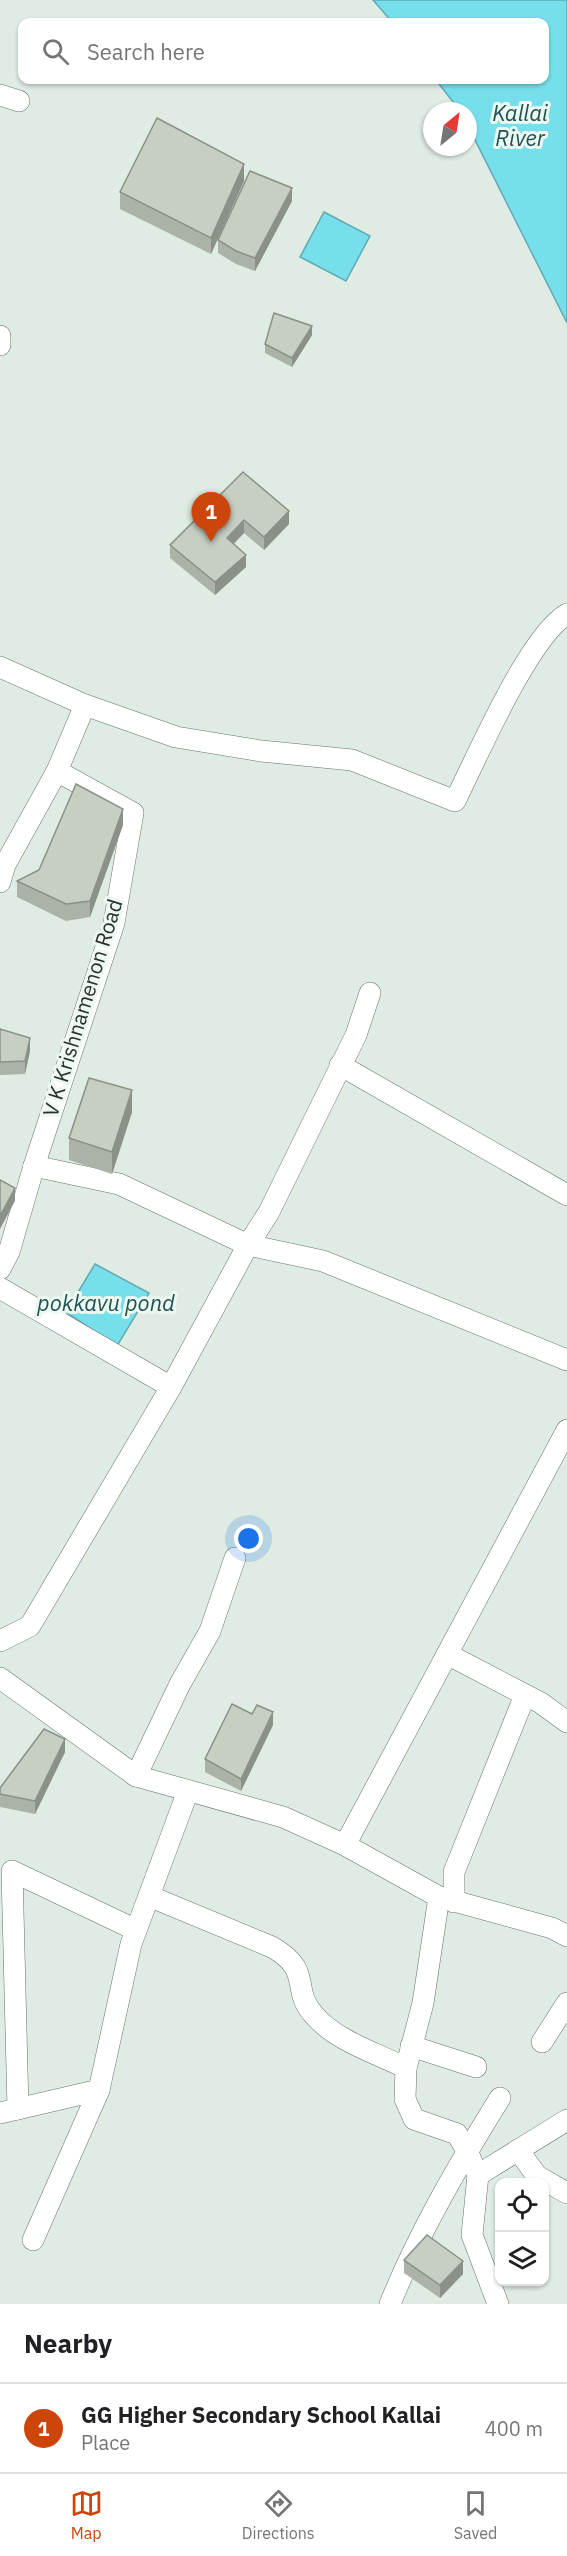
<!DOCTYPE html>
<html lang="en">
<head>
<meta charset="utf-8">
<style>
	body { margin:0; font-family:"IBM Plex Sans",sans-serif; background:#f6f6f6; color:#202124 }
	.controls { position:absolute; right:18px; bottom:18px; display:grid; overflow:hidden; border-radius:12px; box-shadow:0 2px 4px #0004 }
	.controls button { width:54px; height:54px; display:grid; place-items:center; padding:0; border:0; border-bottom:2px solid #e0e0e0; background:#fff; color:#202124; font:30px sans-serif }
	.compass { position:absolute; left:423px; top:102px; width:54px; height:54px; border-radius:50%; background:#fff; box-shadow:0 2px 4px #0004; rotate:30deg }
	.you { position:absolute; left:249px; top:1539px; width:21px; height:21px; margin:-15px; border:4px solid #fff; border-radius:50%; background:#1a73e8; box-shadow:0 0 0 9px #1a73e833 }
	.badge { display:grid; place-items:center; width:39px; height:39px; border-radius:50%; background:#cc460c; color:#fff; font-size:20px; font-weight:700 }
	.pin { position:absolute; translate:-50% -50px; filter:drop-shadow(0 2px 3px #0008) }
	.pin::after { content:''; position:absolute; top:32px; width:21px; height:18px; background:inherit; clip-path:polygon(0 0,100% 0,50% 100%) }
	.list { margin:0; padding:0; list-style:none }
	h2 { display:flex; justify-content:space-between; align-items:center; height:78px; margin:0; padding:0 24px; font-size:26px }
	h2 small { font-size:20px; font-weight:400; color:#757577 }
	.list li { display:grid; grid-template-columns:39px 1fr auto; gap:18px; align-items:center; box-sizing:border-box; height:90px; padding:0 24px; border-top:2px solid #e0e0e0 }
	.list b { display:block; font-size:22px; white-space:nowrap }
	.list p { margin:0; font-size:20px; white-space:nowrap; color:#757577 }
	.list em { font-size:20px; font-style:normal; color:#757577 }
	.icon { flex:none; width:33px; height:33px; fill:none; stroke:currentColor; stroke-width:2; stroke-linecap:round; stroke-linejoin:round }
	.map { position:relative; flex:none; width:567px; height:2304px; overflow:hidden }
	.search { position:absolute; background:#fff; box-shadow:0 2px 4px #0004; left:18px; right:18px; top:18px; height:66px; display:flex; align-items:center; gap:15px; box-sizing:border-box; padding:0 21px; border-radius:12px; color:#757577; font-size:22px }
	.sheet { height:168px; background:#fff }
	nav { display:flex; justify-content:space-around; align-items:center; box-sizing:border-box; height:84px; border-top:2px solid #e0e0e0; background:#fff; font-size:16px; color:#757577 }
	nav a { display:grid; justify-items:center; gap:3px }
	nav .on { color:#cc460c }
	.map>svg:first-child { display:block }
	.water { fill:#76dfeb; stroke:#60aab2; stroke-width:1.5 }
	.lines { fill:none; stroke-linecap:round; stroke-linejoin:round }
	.minor-casing { stroke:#67736b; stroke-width:22 }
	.minor { stroke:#fff; stroke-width:21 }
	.wall { fill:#abb2a8 }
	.shaded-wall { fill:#8b9188 }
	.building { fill:#c7cfc3; stroke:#8b9188; stroke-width:1.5 }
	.labels { text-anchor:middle; stroke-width:6; stroke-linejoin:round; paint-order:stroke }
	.street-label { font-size:21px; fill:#2b302c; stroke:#ebf9f0 }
	.water-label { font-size:22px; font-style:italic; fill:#215055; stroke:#ebf9f0 }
</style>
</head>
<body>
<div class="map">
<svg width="567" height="2304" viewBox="0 0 567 2304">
	<rect width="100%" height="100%" fill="#deece3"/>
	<g class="water">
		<path d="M373,0h194v323l-99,-197v-15h-8l-24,-31h108v-58h-152z"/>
		<path d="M324,212l46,24 -24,45 -46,-24z"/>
		<path d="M95,1264l54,29 -32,53 -51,-34z"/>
	</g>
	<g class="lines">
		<g class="minor-casing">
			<g id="minor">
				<path d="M0,95l19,6"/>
				<path d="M0,336v9"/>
				<path d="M0,667l85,38 -28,66 76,42 -19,110 -80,243 -25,86 -9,17"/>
				<path d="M85,705l91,32 85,14 91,9 103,41c22,-44 74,-165 112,-187"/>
				<path d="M0,882l5,-17 52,-94"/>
				<path d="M340,1065l227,130"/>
				<path d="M34,1166l85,18 129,61 75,16 244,99"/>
				<path d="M0,1288l171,99 77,-142 21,-33 87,-177 14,-42"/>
				<path d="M0,1641l30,-15 141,-239"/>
				<path d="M447,1654l94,49 26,19"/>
				<path d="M0,1678l136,98 147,41 62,28 94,52 -16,106 -17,65 -1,31 9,20 43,15 10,17 11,24 -6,60 26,69"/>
				<path d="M136,1776l44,-92 30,-53 25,-73"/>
				<path d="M345,1845l222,-415"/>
				<path d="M149,1896l123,51c42,24 18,42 42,68 22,26 62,38 92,53"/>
				<path d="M443,1898l109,30 15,8"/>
				<path d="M454,1902v-30l71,-177"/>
				<path d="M542,2042l25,-39"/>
				<path d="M411,2046l65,21"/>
				<path d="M18,2109l-6,-238 124,59"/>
				<path d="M0,2113l99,-23 32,-146 57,-153"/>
				<path d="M518,2150l19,26 30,17"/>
				<path d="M478,2175l89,-55"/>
				<path d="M33,2240l66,-150"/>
				<path d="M390,2304c29,-72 69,-140 110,-206"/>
			</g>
		</g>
		<use href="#minor" class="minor"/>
	</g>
	<g class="wall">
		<path d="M244,181l-33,73 -91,-45v-17z"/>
		<path d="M292,201l-37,70 -19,-7 -18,-11v-13z"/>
		<path d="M312,335l-20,32 -27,-14v-9z"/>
		<path d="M243,472l46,52 -25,26 -20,-17 -10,11 12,23 -31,28 -45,-37v-13z"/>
		<path d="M123,825l-33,92 -24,4 -49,-24v-16z"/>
		<path d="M0,1029l30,22 -5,23 -25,1z"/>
		<path d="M132,1112l-20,62 -43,-14v-22z"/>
		<path d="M273,1725l-32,66 -36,-19v-13z"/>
		<path d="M65,1752l-30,62 -35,-7v-19z"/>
		<path d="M404,2260l59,14 -23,24 -36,-25z"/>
	</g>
	<g class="shaded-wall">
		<path d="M244,164v17l-33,73v-16z"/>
		<path d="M292,188v13l-37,70v-13z"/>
		<path d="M312,326v9l-20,32v-9z"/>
		<path d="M289,511v13l-25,26v-13z"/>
		<path d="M244,520v13l-17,17v-12z"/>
		<path d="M246,555v12l-31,28v-13z"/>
		<path d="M123,809v16l-33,92v-16z"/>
		<path d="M30,1038v13l-5,23v-13z"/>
		<path d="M132,1090v22l-20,62v-22z"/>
		<path d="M15,1188v13l-15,28v-13z"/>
		<path d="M273,1712v13l-32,66v-12z"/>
		<path d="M65,1739v13l-30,62v-13z"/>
		<path d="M463,2261v13l-23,24v-13z"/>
	</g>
	<g class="building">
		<path d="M157,118l87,46 -33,74 -91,-46z"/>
		<path d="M250,171l42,17 -37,70 -19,-7 -18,-11z"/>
		<path d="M274,313l38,13 -20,32 -27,-14z"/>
		<path d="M243,472l46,39 -25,26 -20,-17 -17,18 19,17 -31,27 -45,-37z"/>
		<path d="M76,784l47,25 -33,92 -24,3 -49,-23 22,-11z"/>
		<path d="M0,1029l30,9 -5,23 -25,1z"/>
		<path d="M89,1078l43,12 -20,62 -43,-14z"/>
		<path d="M0,1180l15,8 -15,28z"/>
		<path d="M232,1704l20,10 5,-9 16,7 -32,67 -36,-20z"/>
		<path d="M44,1729l21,10 -30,62 -35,-7v-6z"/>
		<path d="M427,2235l36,26 -23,24 -36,-25z"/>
	</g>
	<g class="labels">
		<g class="street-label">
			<text transform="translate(83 1008) rotate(-73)" y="7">V K Krishnamenon Road</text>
		</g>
		<g class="water-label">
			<text x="520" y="121">Kallai<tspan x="520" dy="25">River</tspan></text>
			<text x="106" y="1311">pokkavu pond</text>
		</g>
	</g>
</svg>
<div class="controls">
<button><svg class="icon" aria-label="locate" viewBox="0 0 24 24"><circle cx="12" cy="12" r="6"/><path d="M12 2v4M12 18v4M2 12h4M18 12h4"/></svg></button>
<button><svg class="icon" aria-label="layers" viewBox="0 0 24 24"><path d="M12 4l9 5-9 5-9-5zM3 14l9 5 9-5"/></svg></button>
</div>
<svg class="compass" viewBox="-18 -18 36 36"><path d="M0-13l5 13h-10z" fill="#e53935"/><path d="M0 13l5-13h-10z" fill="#757577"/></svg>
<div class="you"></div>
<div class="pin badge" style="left:211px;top:542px">1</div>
<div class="search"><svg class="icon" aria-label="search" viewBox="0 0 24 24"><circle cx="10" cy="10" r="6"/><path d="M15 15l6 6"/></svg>Search here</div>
</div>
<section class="sheet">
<h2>Nearby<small></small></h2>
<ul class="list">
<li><span class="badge">1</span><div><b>GG Higher Secondary School Kallai</b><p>Place</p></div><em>400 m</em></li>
</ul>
</section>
<nav>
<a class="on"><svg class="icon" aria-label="map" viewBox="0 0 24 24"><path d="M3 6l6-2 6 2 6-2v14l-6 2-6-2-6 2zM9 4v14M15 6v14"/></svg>Map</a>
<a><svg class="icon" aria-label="directions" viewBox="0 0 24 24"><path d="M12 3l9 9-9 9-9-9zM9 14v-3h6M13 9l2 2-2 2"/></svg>Directions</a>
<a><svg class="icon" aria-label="saved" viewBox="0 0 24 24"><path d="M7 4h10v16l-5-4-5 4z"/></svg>Saved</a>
</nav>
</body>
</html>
